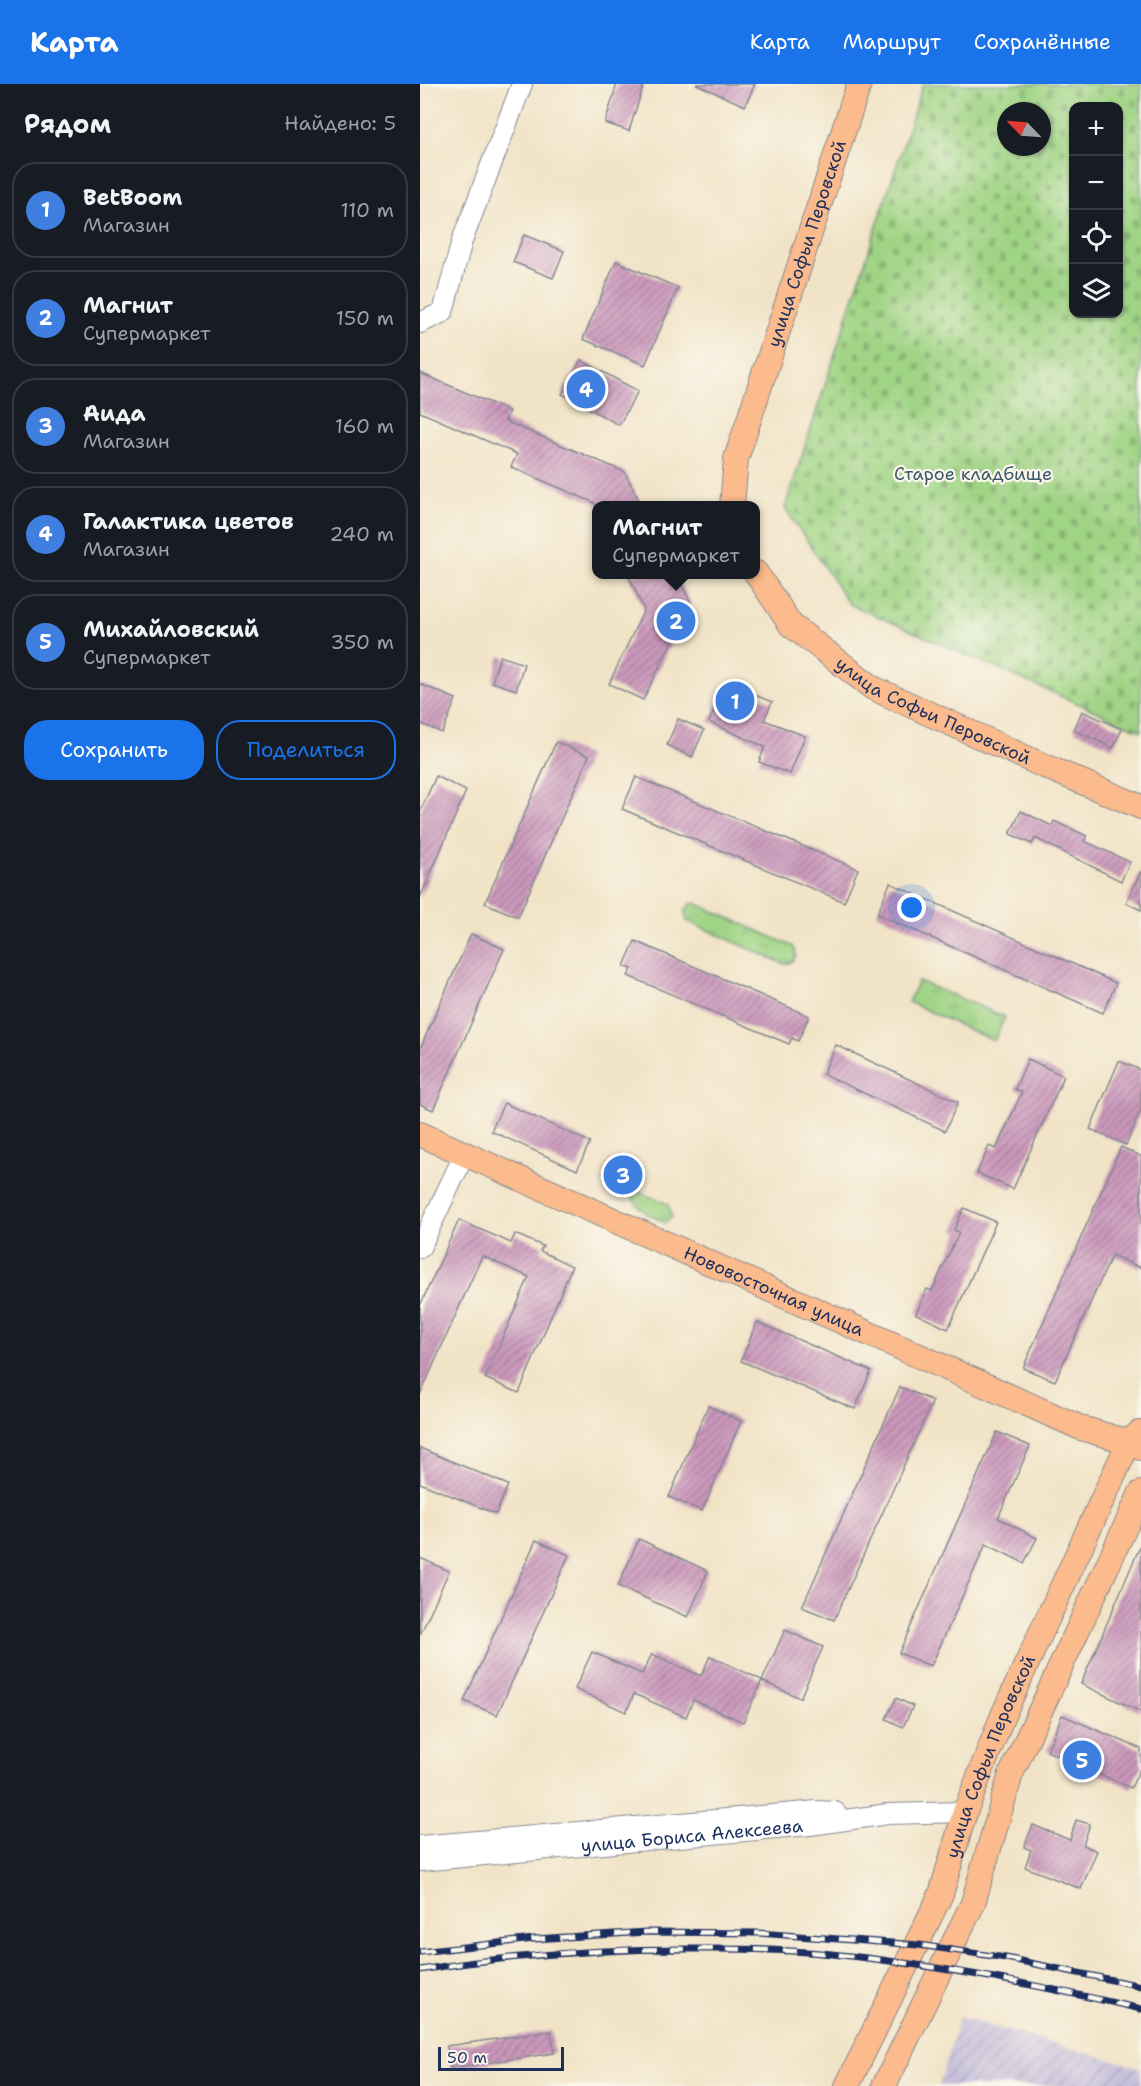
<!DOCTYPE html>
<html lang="ru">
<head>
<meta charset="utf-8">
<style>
	body { margin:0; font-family:"Shantell Sans",sans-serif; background:#20242c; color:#f1f3f6 }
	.controls { position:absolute; right:18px; top:18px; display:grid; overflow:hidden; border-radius:12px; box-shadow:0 2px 4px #0004 }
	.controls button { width:54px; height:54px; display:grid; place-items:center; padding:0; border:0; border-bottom:2px solid #363941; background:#171b24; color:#f1f3f6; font:30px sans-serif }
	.compass { position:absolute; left:577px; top:18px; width:54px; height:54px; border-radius:50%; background:#171b24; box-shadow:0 2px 4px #0004; rotate:295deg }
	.scale { position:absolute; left:18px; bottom:15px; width:126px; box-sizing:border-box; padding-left:6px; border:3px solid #1b2f5e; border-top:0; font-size:16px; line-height:21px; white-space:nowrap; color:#1b2f5e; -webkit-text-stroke:4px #fbf7ec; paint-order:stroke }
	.you { position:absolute; left:492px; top:824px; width:21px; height:21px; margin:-15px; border:4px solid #fff; border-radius:50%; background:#1a73e8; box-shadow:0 0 0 9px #1a73e833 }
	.badge { display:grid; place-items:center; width:39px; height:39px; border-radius:50%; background:#1a73e8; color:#fff; font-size:20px; font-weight:700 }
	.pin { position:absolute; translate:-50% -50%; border:3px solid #fff; box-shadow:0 2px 6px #0006 }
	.popup { position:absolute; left:172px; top:417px; width:168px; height:78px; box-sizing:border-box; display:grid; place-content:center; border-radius:12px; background:#171b24; filter:drop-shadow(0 2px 4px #0005); font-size:20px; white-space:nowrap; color:#9ea1a6 }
	.popup b { font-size:22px; color:#f1f3f6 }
	.popup::after { content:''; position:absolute; left:50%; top:100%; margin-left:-12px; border:12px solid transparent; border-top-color:#171b24 }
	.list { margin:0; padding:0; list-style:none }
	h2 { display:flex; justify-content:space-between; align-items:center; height:78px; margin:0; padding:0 24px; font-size:26px }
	h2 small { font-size:20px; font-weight:400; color:#9ea1a6 }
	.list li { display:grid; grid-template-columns:39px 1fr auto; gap:18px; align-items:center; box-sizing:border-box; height:96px; margin:0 12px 12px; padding:0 12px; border:2px solid #363941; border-radius:24px }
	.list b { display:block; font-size:22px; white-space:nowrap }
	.list p { margin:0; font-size:20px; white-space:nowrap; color:#9ea1a6 }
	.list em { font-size:20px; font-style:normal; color:#9ea1a6 }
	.actions { display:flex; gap:12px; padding:18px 24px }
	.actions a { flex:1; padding:14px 0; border:2px solid #1a73e8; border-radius:24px; text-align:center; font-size:21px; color:#1a73e8 }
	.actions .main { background:#1a73e8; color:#fff }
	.icon { flex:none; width:33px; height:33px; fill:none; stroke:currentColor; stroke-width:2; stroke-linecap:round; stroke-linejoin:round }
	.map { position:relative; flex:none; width:721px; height:2002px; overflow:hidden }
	header { display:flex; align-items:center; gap:36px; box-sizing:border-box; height:84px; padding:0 30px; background:#1a73e8; color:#fff }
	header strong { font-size:28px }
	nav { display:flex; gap:33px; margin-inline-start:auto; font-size:21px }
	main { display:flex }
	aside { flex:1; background:#171b24 }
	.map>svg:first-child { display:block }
	.industrial { fill:url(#industrial-furrows) }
	.grass { fill:url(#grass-tufts); stroke:#5e8272; stroke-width:1.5 }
	.cemetery { fill:url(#cemetery-stones); stroke:#5e8272; stroke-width:1.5; fill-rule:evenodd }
	.building { fill:url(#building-hatch) }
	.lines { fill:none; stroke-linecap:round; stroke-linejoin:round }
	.minor-casing { stroke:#868992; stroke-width:22 }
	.major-casing { stroke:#868992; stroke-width:26 }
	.minor { stroke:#fff; stroke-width:20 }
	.major { stroke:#fbbb8c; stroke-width:24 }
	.rail-casing { stroke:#1b2f5e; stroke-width:7 }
	.rail { stroke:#fbf7ec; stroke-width:4.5; stroke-dasharray:14; stroke-linecap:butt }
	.labels { text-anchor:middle; stroke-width:4.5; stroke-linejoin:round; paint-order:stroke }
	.street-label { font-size:18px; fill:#1b2f5e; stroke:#fbf7ec }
	.park-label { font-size:18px; fill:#3c5868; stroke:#fbf7ec }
</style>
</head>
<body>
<header>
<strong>Карта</strong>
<nav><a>Карта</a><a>Маршрут</a><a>Сохранённые</a></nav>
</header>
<main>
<aside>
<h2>Рядом<small>Найдено: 5</small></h2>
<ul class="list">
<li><span class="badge" style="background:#3f7fe0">1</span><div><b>BetBoom</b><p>Магазин</p></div><em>110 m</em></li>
<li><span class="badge" style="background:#3f7fe0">2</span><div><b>Магнит</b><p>Супермаркет</p></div><em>150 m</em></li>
<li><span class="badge" style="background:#3f7fe0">3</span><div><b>Аида</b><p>Магазин</p></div><em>160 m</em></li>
<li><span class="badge" style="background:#3f7fe0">4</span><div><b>Галактика цветов</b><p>Магазин</p></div><em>240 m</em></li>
<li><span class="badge" style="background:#3f7fe0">5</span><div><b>Михайловский</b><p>Супермаркет</p></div><em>350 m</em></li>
</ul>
<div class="actions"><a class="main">Сохранить</a><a>Поделиться</a></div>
</aside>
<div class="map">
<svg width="721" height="2002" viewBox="0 0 721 2002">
	<defs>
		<pattern id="industrial-furrows" width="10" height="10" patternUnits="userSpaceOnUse" patternTransform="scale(1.5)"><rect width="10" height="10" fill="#c6c0da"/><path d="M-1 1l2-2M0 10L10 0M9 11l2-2" fill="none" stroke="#aaa5be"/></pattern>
		<pattern id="grass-tufts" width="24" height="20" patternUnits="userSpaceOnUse" patternTransform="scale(1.5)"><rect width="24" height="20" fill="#a0d485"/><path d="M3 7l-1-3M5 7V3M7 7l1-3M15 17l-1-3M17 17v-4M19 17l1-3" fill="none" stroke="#89b675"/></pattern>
		<pattern id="cemetery-stones" width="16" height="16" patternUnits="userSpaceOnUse" patternTransform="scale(1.5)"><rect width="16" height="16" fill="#a0d485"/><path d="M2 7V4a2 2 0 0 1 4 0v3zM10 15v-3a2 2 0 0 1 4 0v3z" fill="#89b675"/></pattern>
		<pattern id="building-hatch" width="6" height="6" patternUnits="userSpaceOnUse" patternTransform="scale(1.5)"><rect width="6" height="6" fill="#cb98bb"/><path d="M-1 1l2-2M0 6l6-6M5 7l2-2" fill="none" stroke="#a47c9b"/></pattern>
	</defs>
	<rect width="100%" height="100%" fill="#fbf7ec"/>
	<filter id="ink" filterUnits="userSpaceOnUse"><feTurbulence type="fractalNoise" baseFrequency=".0167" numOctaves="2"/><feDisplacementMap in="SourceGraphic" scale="12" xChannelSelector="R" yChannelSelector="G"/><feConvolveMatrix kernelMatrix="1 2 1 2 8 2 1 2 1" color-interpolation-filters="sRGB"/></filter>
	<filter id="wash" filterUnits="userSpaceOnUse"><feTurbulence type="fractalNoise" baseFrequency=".008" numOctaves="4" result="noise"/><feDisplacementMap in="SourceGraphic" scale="24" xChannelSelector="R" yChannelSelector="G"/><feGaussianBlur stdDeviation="1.35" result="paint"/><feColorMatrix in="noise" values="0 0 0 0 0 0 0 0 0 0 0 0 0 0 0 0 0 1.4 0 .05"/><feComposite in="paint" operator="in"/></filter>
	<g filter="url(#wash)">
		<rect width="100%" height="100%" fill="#f1e3c6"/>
		<path class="industrial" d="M539,1933l182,51v18h-202z"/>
		<g class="grass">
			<path d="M275,819l97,43c7,8 3,17 -8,18l-97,-43 -2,-9 5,-8z"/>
			<path d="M498,897l87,36 -11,24 -86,-39z"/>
			<path d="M217,1107l31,13 4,13 -7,6c-12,-6 -27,-13 -33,-26z"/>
		</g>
		<path class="cemetery" d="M503,0h218v647l-292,-127 -64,-96zM654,22h44v208h-44zM586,27h36v36h-36z"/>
		<g id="blocks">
			<g class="building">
				<path d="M197,0h27l-15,47 -24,-8z"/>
				<path d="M276,0h59l-10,22z"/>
				<path d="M104,151l40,16 -11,27 -40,-16z"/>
				<path d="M196,177l62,27 -33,77 -62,-26z"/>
				<path d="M161,276l57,31 -19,34 -57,-31z"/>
				<path d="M0,289l89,38 -4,10 120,51 17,34h-46l-1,-3 -84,-36 6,-13 -97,-42z"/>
				<path d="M208,490h48l15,29 -48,97 -34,-16 35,-74z"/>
				<path d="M80,572l24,8 -8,26 -24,-8z"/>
				<path d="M306,599l46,19 -8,18 41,16 -15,38 -31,-12 6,-15 -56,-25z"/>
				<path d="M0,600l36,15 -14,34 -22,-10z"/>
				<path d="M662,627l40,18 -9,19 -39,-18z"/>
				<path d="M258,635l26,11 -12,27 -25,-12z"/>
				<path d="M136,658l33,14 -71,161 -33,-14z"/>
				<path d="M16,692l30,15 -46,107v-86z"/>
				<path d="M216,693l222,92 -14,33 -222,-93z"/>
				<path d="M601,727l31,15 2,-5 33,15 -3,5 46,21 -9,19 -86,-43 -3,6 -22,-10z"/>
				<path d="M721,787v39l-15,-7z"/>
				<path d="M470,799l226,100 -13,30 -226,-99z"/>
				<path d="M51,850l33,15 -71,161 -13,-6v-55z"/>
				<path d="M215,857l174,75 -11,25 -6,-3 -3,6 -161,-68 4,-7 -8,-3z"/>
				<path d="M416,961l122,57 -13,29 -122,-57z"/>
				<path d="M608,975l36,17 -51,113 -36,-16 12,-27 7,3 26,-57 -7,-3z"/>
				<path d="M699,977l22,9v40l-15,35 -36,-16z"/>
				<path d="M84,1019l86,39 -13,28 -86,-39z"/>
				<path d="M701,1063l20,9v112l-29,-13 -57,126 -32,-13z"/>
				<path d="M190,1076l24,11 -6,14 -25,-12z"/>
				<path d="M544,1124l32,14 -48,107 -32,-15 11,-25 5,2 27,-59 -5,-2z"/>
				<path d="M39,1136l52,23 4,-9 28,12 -3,5 32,15 -53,127 -34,-15 44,-101 -47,-21 -62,139v-89z"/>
				<path d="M337,1238l114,49 -16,38 -114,-48z"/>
				<path d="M480,1303l33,14 -99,219 -32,-13z"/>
				<path d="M288,1322l33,15 -39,90 -33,-14z"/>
				<path d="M577,1348l33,14 -32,72 39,20 -13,25 -38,-19 -55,122 -32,-13z"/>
				<path d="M0,1364l88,37 -12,29 -76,-31z"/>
				<path d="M219,1455l69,32 -20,46 -70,-31z"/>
				<path d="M116,1456l33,15 -72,160 -33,-14z"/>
				<path d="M721,1460v168l-60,-28z"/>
				<path d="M0,1474l29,13 -29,64z"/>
				<path d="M365,1546l38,17 -23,51 -38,-17z"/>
				<path d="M172,1568l50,22 10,-20 49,22 9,-20 52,24 -19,42 -50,-22 -7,17 -52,-23 -8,18 -51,-23z"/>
				<path d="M476,1614l17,8 -10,21 -17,-8z"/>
				<path d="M642,1631l79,34v17l-10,22 -84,-37z"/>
				<path d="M656,1736l14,4 -7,21 14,6 -16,38 -56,-22 6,-17 -7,-3 9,-22 37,15z"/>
				<path d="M131,1947l3,22 -104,15 -3,-22z"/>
			</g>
		</g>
	</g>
	<g filter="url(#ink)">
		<use href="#blocks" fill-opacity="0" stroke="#868992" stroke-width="1.5"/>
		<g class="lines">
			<g class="minor-casing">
				<g id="minor">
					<path d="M0,239l23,-11 19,-71 60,-157"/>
					<path d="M0,1164l45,-95"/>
					<path d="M0,1762l397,-35 18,1"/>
					<path id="s1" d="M0,1777l390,-36 78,-11 77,-2"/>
				</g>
			</g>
			<g class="major-casing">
				<g id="major">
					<path id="s2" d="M312,422l4,-47 123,-375"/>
					<path id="s3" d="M336,489l35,52 82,63 169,77 99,42"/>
					<path id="s4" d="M0,1050l661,294 48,14 12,6"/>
					<path id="s5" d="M427,2002l94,-192 24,-82 38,-97 126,-273 10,-9"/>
					<path d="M464,2002l89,-183 38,-129 130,-281"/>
				</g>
			</g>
			<use href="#minor" class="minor"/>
			<use href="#major" class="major"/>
			<g class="rail-casing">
				<g id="rail">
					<path d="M0,1868l114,-13 113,-7 111,1 161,12 87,13 135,28"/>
					<path d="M0,1886c96,-16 193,-22 290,-21 41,0 82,1 122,5 105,11 207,31 309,55"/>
				</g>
			</g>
			<use href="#rail" class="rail"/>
		</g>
	</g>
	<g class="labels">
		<g class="street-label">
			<text dy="6" stroke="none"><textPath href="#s2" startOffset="274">улица Софьи Перовской</textPath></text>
			<text dy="6" stroke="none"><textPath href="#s3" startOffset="230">улица Софьи Перовской</textPath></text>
			<text dy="6" stroke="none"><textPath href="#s4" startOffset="387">Нововосточная улица</textPath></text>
			<text dy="6" stroke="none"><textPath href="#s5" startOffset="360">улица Софьи Перовской</textPath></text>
			<text dy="6" stroke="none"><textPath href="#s1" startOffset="273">улица Бориса Алексеева</textPath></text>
		</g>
		<g class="park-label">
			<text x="553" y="396">Старое кладбище</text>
		</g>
	</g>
</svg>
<div class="controls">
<button>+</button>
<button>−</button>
<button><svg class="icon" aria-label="locate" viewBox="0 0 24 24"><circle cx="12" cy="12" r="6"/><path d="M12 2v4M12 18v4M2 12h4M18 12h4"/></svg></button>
<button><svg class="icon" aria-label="layers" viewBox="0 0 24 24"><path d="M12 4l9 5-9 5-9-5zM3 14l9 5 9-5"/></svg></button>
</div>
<svg class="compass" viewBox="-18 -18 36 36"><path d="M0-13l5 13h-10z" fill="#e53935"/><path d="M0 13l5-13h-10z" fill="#9ea1a6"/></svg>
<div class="scale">50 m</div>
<div class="you"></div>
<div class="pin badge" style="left:315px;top:617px;background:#3f7fe0">1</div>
<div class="pin badge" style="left:256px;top:537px;background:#3f7fe0">2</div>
<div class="popup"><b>Магнит</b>Супермаркет</div>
<div class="pin badge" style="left:203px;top:1091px;background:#3f7fe0">3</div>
<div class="pin badge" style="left:166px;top:305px;background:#3f7fe0">4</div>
<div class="pin badge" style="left:662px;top:1676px;background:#3f7fe0">5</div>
</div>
</main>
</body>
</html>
